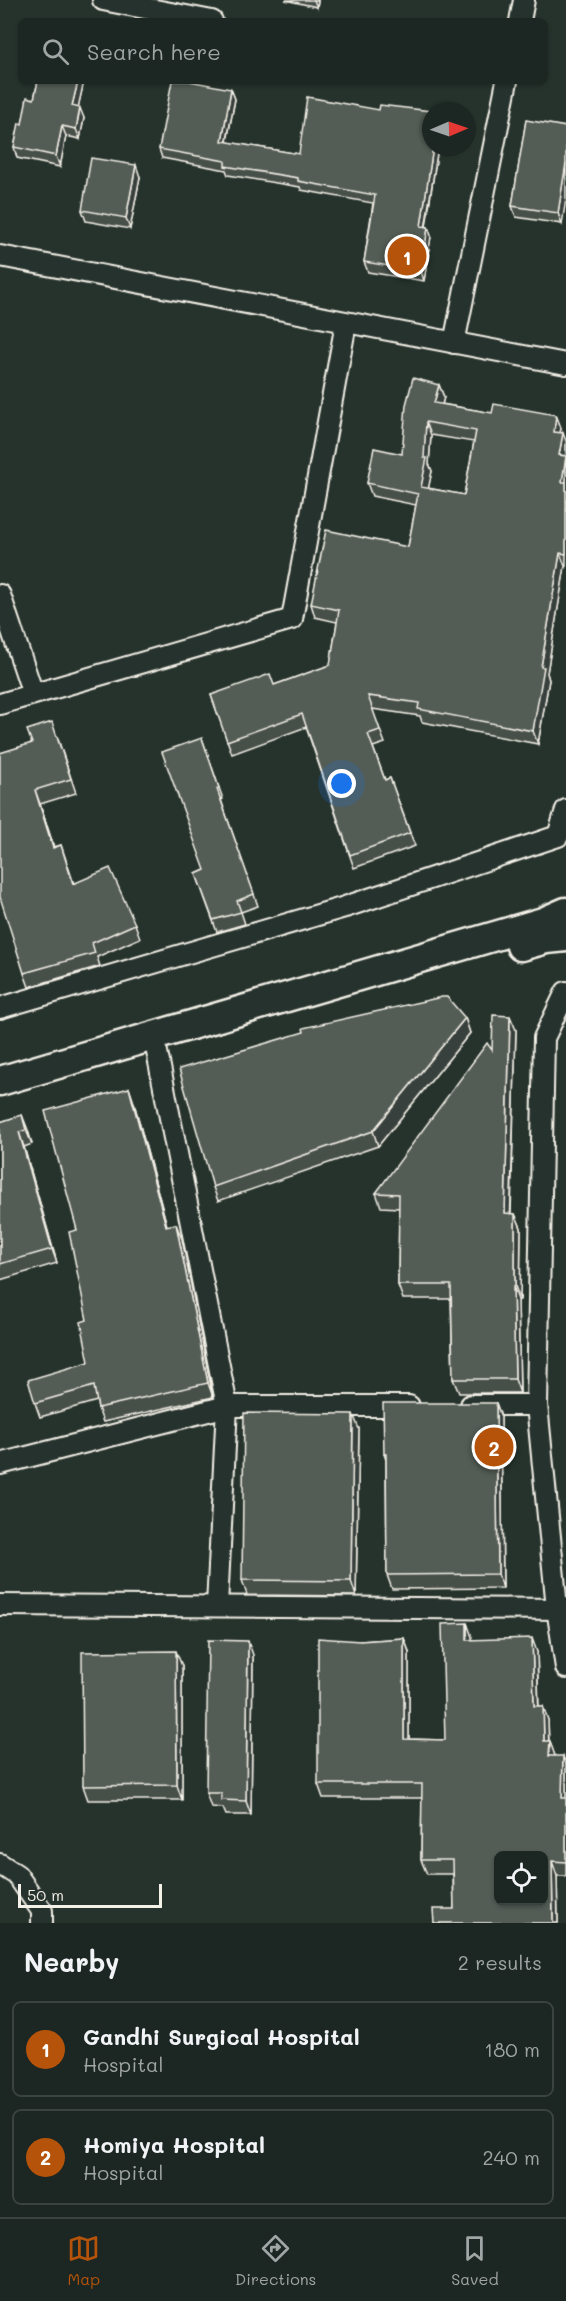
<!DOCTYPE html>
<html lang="en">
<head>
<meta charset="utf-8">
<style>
	body { margin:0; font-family:Mali,sans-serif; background:#29322f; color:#f1f3f6 }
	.controls { position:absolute; right:18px; bottom:18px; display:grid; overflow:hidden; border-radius:9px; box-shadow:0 2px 4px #0004 }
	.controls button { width:54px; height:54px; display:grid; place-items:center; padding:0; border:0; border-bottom:2px solid #3a4340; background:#1c2622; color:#f1f3f6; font:30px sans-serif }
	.compass { position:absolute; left:422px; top:102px; width:54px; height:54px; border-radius:50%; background:#1c2622; box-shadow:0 2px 4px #0004; rotate:88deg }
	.scale { position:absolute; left:18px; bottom:15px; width:144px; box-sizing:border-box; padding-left:6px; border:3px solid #f4f1e8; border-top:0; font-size:16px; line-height:21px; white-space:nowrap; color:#f4f1e8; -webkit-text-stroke:4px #26332d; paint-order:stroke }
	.you { position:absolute; left:342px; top:784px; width:21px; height:21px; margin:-15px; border:4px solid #fff; border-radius:50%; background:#1a73e8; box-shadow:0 0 0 9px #1a73e833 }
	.badge { display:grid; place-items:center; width:39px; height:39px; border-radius:50%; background:#b45309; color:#fff; font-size:20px; font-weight:700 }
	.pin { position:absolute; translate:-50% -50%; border:3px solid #fff; box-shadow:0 2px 6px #0006 }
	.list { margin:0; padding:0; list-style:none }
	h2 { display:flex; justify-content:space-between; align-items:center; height:78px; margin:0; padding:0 24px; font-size:26px }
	h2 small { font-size:20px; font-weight:400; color:#a0a5a5 }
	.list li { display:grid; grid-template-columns:39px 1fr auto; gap:18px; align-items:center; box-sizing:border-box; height:96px; margin:0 12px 12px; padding:0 12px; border:2px solid #3a4340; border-radius:9px }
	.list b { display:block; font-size:22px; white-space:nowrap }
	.list p { margin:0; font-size:20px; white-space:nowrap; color:#a0a5a5 }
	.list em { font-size:20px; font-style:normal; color:#a0a5a5 }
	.icon { flex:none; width:33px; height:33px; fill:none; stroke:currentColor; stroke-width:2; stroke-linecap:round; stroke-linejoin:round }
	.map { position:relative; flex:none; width:566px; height:1923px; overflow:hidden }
	.search { position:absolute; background:#1c2622; box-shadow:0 2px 4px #0004; left:18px; right:18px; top:18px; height:66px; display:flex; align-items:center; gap:15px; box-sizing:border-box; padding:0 21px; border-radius:9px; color:#a0a5a5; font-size:22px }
	.sheet { height:294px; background:#1c2622 }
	nav { display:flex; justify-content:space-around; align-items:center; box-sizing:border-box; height:84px; border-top:2px solid #3a4340; background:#1c2622; font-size:16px; color:#a0a5a5 }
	nav a { display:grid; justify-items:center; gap:3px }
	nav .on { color:#b45309 }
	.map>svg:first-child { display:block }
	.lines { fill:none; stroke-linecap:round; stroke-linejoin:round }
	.street-casing { stroke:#f4f1e8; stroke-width:24 }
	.secondary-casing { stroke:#f4f1e8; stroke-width:33 }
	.street { stroke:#26332d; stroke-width:20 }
	.secondary { stroke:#26332d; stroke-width:28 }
	.wall { fill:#474f49; stroke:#f4f1e8; stroke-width:1.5; fill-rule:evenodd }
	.shaded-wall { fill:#39403c; stroke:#f4f1e8; stroke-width:1.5 }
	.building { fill:#525c55; stroke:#f4f1e8; stroke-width:1.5; fill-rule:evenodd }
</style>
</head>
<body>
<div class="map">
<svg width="566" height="1923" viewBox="0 0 566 1923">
	<rect width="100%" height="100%" fill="#26332d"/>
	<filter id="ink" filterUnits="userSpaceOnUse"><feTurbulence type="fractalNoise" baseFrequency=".0167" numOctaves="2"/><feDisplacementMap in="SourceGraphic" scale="12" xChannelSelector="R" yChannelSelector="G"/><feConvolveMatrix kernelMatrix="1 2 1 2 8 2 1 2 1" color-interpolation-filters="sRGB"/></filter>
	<g filter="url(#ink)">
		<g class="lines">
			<g class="street-casing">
				<g id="street">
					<path d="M103,0l109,21"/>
					<path d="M520,21l4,-21"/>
					<path d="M0,256l566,108"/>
					<path d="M454,343l53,-262"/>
					<path d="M0,595l33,99"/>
					<path d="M0,704l292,-85 54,-296"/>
					<path d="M566,992l-22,46 -7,367 20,203 9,60"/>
					<path d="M0,1008l345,-101 213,-71 8,-26"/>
					<path d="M471,1405h66"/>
					<path d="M0,1464l227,-58 -70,-354"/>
					<path d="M0,1605l566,4"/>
					<path d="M217,1606l10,-200h182"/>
					<path d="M0,1864l17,11 25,36v12"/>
				</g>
			</g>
			<g class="secondary-casing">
				<g id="secondary">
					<path d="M521,946l25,-7 20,-2"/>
					<path d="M0,1081l543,-159 23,-10"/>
				</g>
			</g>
			<use href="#street" class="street"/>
			<use href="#secondary" class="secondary"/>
		</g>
		<g class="wall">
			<path d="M285,0h33l-1,7z"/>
			<path d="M38,81h46l-6,26 6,11 -4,21 -14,-3 -6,31 -43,-9 -3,-11 8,-23 12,-25z"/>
			<path d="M231,89l4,10 -8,43 72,12 139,-7 -12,80h2l3,9 -7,45 -56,-9 -4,-10 9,-59 -72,-13 -1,-3 -72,-12 -2,-5 -64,-12 -3,-9z"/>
			<path d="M526,120l36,104 -46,-7 -4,-11z"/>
			<path d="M140,177l-10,52 -44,-8 -4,-11z"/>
			<path d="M439,385l5,12 -2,7 50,9 64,2 5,13 -1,5 6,8v125h-1l-18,107 2,7 -11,64 -116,-22 -2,-6 -48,-7 13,34 -12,4 12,33 5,-2 25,68 -61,22 -48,-141 -74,27 -21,-59 63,-10 56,-20 7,-43 -22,-5 -4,-13 97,-57 8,-42 -44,-9 -5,-13 35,-29zM431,435l43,7 -10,53 -36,-7 4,-17 -3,-7z"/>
			<path d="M57,736l19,57 -36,11 14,43 7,-2 13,39 61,40 5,14 -43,19 3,9 -71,21 -5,-14 -24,-220z"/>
			<path d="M202,738l21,61 -2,1 37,106 -17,6 4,12 -28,8 -21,-58 9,-4z"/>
			<path d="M465,1018l5,15 -92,113 -160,55 -5,-14z"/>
			<path d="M516,1030l-5,184h4l6,14 -1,72h-2l2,93h-61l-6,-14 -2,-80h-48l-5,-14 1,-77 -18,-1 -5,-14 116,-143z"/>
			<path d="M129,1088l5,15 33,123 15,13 31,158 -110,25 -5,-14 -1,-7 -57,16 -5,-14 54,-41 -2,-42 -10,-90z"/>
			<path d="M22,1115l10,29 -8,3 33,116 -57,17v-158z"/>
			<path d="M496,1403l5,14 2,171 -111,1 -5,-14 -1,-115 -2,-6z"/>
			<path d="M359,1429l-3,167 -109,-1 -5,-15z"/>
			<path d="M467,1623l5,17 65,12 2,54 9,14 1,21 6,15 11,8v112h-9l1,47h-124l20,-14 -1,-35h-26l-6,-14 1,-62h-99l-5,-14 42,-143 44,-3 5,14v87l36,1z"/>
			<path d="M253,1655l-2,160h-25l-3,-7 -12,-1 -5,-14z"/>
			<path d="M182,1666v134h-94l-5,-14z"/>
		</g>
		<g class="shaded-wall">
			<path d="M314,0h4l-1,7z"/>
			<path d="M78,81h6l-8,36 -4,-11z"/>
			<path d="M231,89l4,10 -10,51 -3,-9z"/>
			<path d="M80,108l4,10 -4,21 -4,-10z"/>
			<path d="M62,126l4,10 -6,31 -4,-11z"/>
			<path d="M433,147h5l-14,88 -3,-9z"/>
			<path d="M566,163v36l-4,25 -4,-11z"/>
			<path d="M136,165l4,12 -10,52 -4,-11z"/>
			<path d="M428,227l3,9 -7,45 -3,-10z"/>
			<path d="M439,385l5,12 -5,19 -5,-13z"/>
			<path d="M556,415l5,13 -3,16 -4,-12z"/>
			<path d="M426,422l5,13 -2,29 3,7 -6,29 -5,-13z"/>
			<path d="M563,433l3,8v15l-7,-1z"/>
			<path d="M566,458v35l-4,-11z"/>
			<path d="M560,553l5,13 -18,107 2,7 -11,64 -5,-13 8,-64z"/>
			<path d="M35,790l5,14 18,57 -5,-13z"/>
			<path d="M510,1016l6,14 -6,198 -5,-15z"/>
			<path d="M465,1018l5,15 -92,113 -5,-15z"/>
			<path d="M129,1088l5,15 37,138 -5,-15z"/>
			<path d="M22,1115l6,15 4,14 -6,-14z"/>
			<path d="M19,1132l5,15 33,116 -5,-14z"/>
			<path d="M515,1214l6,14 -1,72 -5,-14z"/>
			<path d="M176,1224l6,15 31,158 -5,-14z"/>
			<path d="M513,1286l5,14 2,93 -5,-14z"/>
			<path d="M496,1403l5,14 2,171 -5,-14z"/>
			<path d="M353,1414l6,15 -3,167 -5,-15z"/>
			<path d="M467,1623l5,14 1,17 -6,-14z"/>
			<path d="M404,1638l5,14v101l-5,-14z"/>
			<path d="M532,1638l5,14 2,68 -5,-14z"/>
			<path d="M248,1641l5,14 -2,160 -5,-14z"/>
			<path d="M176,1651l6,15v134l-5,-15z"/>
			<path d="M543,1706l5,14 1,34 1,-13 5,15 -1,15 -10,-30z"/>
			<path d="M563,1756l3,8v43l-4,-9z"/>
			<path d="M552,1861l5,15 1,47h-5z"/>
		</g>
		<g class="building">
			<path d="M38,81h40l-6,25 8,2 -4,21 -14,-3 -6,30 -42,-9 5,-24 3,1 5,-27 7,2z"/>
			<path d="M172,81h17l42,8 -9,52 77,13 8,-57 72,13 1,-5 51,6v36h2l-12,79 7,1 -7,44 -57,-9 11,-67 -77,-14v-3l-73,-12v-5l-66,-12z"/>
			<path d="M526,120l40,7v36l-8,50 -46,-7z"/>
			<path d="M91,158l45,7 -10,53 -44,-8z"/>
			<path d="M413,378l26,7 -5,18 58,10 2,-9 62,11 -2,17 9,1 -4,22 7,1 -4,26h4v72l-6,-1 -19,114h3l-11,64 -115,-22 1,-6 -51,-7 12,34 -12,4 17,46 5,-2 20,55 -60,22 -48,-141 -75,27 -16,-46 59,-21 4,11 56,-20 9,-55 -28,-6 15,-74 82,17 10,-53 -51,-11 7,-35 28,6 4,-49zM426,422l50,9 -12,64 -43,-8 6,-29h-3z"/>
			<path d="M52,722l19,57 -36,11 18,58 8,-3 12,39 37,-16 25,56 -43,19 3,10 -71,20 -24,-76v-144l32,-10 -5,-13z"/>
			<path d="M202,738l17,50 -2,1 37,105 -17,7 4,11 -28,8 -17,-46 9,-4 -43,-118z"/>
			<path d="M442,997h5l18,21 -92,113 -160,56 -34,-118 125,-37 -1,-4z"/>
			<path d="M493,1015l17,1 -5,197 10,1v72h-2l2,93h-62l-2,-94h-53l1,-91 -23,-1 111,-150 5,7z"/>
			<path d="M129,1088l37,138 10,-2 32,159 -110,25 -4,-22 -59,17 -7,-23 61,-18 -8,-40 6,-2 -18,-88 8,-2 -32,-119z"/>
			<path d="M22,1115l4,15 -7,2 33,117 -52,15v-142z"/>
			<path d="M383,1403h113l2,171 -111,1 -1,-121h-2z"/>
			<path d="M244,1413l109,1 -2,167 -109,-1z"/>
			<path d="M467,1623v17l65,-2 2,68h9l1,35h6l-1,15h14l-1,42h4v64l-14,-1 1,62h-119l-1,-14h21l-1,-49h-32l1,-76h-104v-146l42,3 44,-3v101l41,1 -3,-116zM498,1856h45v44h-45z"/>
			<path d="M208,1640l40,1 -2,160 -25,-1v-7h-15z"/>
			<path d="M176,1651l1,134 -94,1 -1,-134z"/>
		</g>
	</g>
</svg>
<div class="controls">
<button><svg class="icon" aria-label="locate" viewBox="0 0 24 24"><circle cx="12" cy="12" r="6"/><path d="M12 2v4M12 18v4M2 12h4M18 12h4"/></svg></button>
</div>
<svg class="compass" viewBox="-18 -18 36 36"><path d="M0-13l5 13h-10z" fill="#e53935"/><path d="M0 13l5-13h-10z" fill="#a0a5a5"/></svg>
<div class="scale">50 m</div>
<div class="you"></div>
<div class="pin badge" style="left:407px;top:256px">1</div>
<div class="pin badge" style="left:494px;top:1447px">2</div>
<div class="search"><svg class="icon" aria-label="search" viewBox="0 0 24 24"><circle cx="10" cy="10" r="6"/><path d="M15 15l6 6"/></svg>Search here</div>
</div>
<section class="sheet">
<h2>Nearby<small>2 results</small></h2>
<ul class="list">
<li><span class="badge">1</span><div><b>Gandhi Surgical Hospital</b><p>Hospital</p></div><em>180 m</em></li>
<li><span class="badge">2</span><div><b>Homiya Hospital</b><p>Hospital</p></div><em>240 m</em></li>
</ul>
</section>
<nav>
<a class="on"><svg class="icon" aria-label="map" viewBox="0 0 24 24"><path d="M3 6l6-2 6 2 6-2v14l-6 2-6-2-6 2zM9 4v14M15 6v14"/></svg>Map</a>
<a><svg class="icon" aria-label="directions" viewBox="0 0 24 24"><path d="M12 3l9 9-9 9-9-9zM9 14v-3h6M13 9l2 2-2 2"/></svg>Directions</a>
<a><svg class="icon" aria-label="saved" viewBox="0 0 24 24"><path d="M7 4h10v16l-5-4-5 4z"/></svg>Saved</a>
</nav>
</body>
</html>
